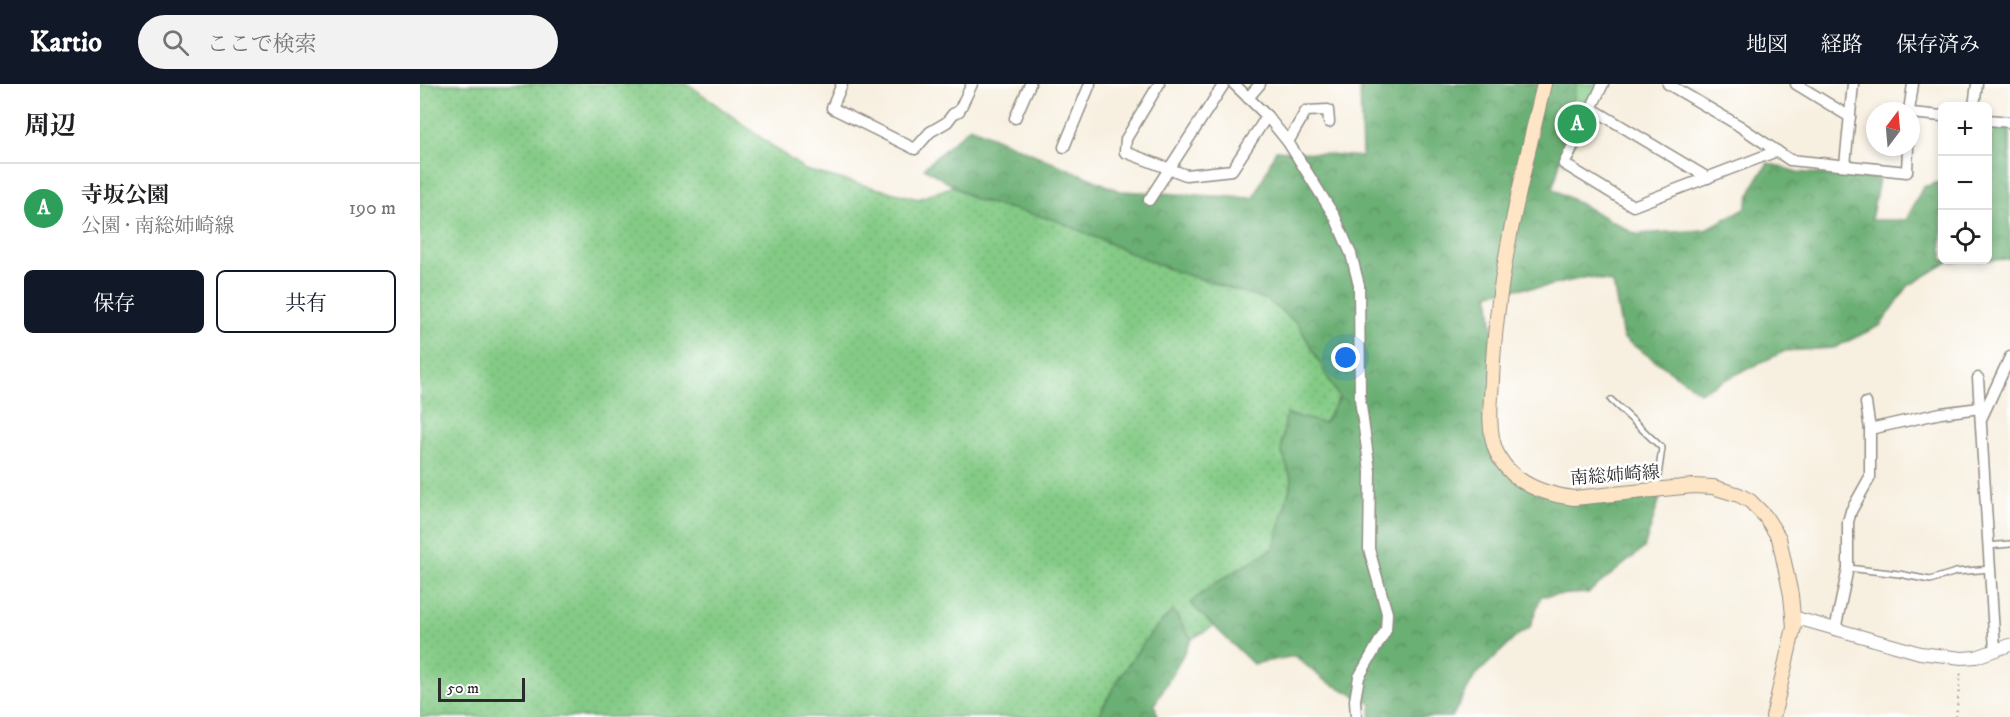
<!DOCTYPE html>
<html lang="ja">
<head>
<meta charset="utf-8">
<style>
	body { margin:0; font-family:"IM FELL DW Pica","Noto Serif JP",serif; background:#f2f2f2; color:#202124 }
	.controls { position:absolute; right:18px; top:18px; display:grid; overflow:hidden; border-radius:9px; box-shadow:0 3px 9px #0003 }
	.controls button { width:54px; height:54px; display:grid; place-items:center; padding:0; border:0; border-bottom:2px solid #e0e0e0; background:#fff; color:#202124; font:30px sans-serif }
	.compass { position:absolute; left:1446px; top:18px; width:54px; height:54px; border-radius:50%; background:#fff; box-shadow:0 3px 9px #0003; rotate:16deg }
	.scale { position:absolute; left:18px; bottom:15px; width:87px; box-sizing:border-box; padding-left:6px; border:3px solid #2b2b2b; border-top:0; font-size:16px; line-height:21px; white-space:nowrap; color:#2b2b2b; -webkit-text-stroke:4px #fff; paint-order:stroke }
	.you { position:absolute; left:926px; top:274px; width:21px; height:21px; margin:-15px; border:4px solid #fff; border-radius:50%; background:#1a73e8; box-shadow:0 0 0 9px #1a73e833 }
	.badge { display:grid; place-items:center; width:39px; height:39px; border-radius:50%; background:#111827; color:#fff; font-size:20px; font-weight:700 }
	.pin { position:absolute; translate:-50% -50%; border:3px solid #fff; box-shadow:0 2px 6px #0006 }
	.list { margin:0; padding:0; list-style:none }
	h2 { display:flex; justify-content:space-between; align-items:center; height:78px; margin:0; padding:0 24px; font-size:26px }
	h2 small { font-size:20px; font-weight:400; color:#757577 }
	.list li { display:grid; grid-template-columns:39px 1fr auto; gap:18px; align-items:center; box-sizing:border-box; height:90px; padding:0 24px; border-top:2px solid #e0e0e0 }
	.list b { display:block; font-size:22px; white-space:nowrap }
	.list p { margin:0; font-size:20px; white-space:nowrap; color:#757577 }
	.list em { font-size:20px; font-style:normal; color:#757577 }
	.actions { display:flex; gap:12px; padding:18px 24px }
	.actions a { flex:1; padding:14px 0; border:2px solid #111827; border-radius:9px; text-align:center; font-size:21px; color:#111827 }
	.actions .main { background:#111827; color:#fff }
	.icon { flex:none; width:33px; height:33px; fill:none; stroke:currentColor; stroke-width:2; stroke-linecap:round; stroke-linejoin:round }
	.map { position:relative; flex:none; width:1590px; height:633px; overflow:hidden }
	header { display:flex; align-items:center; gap:36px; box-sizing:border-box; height:84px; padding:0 30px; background:#111827; color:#fff }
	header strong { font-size:28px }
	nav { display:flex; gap:33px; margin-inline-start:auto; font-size:21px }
	.search { width:420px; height:54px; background:#f2f2f2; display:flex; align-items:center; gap:15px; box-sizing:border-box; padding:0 21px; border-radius:33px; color:#757577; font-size:22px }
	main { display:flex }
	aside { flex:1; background:#fff }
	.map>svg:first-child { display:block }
	.grass { fill:url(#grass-dots); stroke:#587b58; stroke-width:1.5 }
	.forest { fill:url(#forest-crowns); stroke:#4b6d4f; stroke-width:1.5 }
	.park { fill:url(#park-crowns); stroke:#587b58; stroke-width:1.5 }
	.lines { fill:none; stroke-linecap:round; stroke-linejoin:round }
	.service-casing { stroke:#918d85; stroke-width:8 }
	.minor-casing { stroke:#918d85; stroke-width:13 }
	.tertiary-casing { stroke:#918d85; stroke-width:14 }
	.secondary-casing { stroke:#918d85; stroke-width:16 }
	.path { stroke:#918d85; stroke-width:2; stroke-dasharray:1.5 4.5; stroke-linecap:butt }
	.service { stroke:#fff; stroke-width:5 }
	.minor { stroke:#fff; stroke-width:10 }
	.tertiary { stroke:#fff; stroke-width:12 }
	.secondary { stroke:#fee5c5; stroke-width:14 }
	.labels { text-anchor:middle; stroke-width:5; stroke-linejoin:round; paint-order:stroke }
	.street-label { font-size:18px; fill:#2b2b2b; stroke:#fff }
</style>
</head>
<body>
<header>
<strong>Kartio</strong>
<div class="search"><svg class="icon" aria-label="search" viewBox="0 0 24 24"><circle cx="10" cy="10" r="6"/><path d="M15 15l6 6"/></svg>ここで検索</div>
<nav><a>地図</a><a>経路</a><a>保存済み</a></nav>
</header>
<main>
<aside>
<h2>周辺<small></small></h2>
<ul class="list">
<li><span class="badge" style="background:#2e9e5b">A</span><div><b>寺坂公園</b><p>公園 · 南総姉崎線</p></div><em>190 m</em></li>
</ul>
<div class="actions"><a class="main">保存</a><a>共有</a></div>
</aside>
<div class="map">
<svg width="1590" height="633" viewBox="0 0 1590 633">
	<defs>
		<pattern id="grass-dots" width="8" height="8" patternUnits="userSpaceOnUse" patternTransform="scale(1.5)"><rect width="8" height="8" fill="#84cb86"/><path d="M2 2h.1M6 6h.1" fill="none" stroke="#72ae74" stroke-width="1.8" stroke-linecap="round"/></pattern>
		<pattern id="forest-crowns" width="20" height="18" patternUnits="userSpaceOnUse" patternTransform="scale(1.5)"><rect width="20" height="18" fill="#6baf73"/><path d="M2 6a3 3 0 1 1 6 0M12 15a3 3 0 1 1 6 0" fill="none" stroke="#588f5f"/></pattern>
		<pattern id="park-crowns" width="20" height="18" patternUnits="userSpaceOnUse" patternTransform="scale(1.5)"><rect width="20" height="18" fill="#84cb86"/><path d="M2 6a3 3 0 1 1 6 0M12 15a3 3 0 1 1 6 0" fill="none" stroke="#72ae74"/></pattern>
	</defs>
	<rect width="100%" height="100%" fill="#fff"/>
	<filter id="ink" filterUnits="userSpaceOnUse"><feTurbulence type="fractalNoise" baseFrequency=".0167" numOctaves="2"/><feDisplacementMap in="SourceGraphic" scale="12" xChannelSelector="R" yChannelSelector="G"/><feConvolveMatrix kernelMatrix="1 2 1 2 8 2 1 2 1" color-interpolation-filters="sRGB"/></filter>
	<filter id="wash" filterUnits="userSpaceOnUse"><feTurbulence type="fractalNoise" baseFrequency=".008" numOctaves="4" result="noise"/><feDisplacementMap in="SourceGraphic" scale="24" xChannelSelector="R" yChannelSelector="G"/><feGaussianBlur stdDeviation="1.35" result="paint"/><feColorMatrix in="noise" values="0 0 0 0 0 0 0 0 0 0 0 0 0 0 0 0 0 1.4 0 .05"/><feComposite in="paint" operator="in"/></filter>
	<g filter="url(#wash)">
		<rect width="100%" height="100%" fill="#f7efdf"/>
		<path class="grass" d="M0,0h268l117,86 113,29 71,-26 141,28 281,17 -131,369 -138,81 -22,49h-700z"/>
		<g class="forest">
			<path d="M940,0h219l-26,105 82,45 70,-4 40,-22 9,-24 14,-21 29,9 82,7 -8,41h35l17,-33 19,-6v79h46v-114l6,-17h16v130l-62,3 -40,24 -27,39 -47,23 -49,3 -85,41 -77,-54 -10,-55 -25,-6 -49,11h-16l-34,5 5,47 -2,120 75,42 93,-4 -16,50 -56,45 -47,3 -11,31 -13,9 -42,40 -23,41h-82l2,-13 -48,-24 -29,-24 -42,8 -63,-61 24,-19 60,-36 18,-68 -11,-29 5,-37 38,9 15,-25 -41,-74 -31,-24 -101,-32 -111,-48 -79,-20 -52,-32 46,-41 150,64 134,7 22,-48 86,7z"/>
			<path d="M753,527l19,28 -37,65 2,13h-59c16,-34 47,-82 75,-106z"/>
		</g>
		<path class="park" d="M1156,0h27l-39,80z"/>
	</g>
	<g filter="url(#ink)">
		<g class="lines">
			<g class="service-casing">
				<g id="service">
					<path d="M1191,316l51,48 -6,42"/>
					<path d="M1568,462l22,-2"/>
					<path d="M1428,484l51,6 31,6 26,-8 34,-3"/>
				</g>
			</g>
			<g class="minor-casing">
				<g id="minor">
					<path d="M422,0l-10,24 83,41 15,-17 17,-10 6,-8 6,-3 13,-27"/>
					<path d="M739,0l-33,55 -1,13 61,23 46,-5 35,-54"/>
					<path d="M814,0l33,32 21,26 47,75 16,37 8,31 1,114 10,72 -1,78 18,64 -1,17 -27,47 -4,23 1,17"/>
					<path d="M1183,0l-39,80 69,42 144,-55"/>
					<path d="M1248,0l70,41 52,35 117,12 1,-25"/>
					<path d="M1376,0l54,33"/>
					<path d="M828,14l12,-14"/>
					<path d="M1554,22l3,-22"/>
					<path d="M1171,24l117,70"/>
					<path d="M1489,27l4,-27"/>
					<path d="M1491,29l31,3"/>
					<path d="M595,34l15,-34"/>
					<path d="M1568,36l22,2"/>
					<path d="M868,58l18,-31 22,-1 1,12"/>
					<path d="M644,63l26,-63"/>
					<path d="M1425,81l8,-81"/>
					<path d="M729,116l75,-116"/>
					<path d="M1558,294l17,272"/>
					<path d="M1561,335l29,-62"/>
					<path d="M1450,345l71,-16 39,-5"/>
					<path d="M1415,546l13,-62v-46l3,-11 19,-34v-48l-4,-26"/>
				</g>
			</g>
			<g class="tertiary-casing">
				<path id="tertiary" d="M1373,533l127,36 42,5 14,-1 34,-12"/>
			</g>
			<g class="secondary-casing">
				<path id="secondary" d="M1124,0c-23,98 -48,194 -52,295 -1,23 -5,50 4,72 14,32 47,43 78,47l119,-12 20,1 26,8 11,6 15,15 14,22 12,57 3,32 -21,90"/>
			</g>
			<path class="path" d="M1536,633l5,-47"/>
			<use href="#service" class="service"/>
			<use href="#minor" class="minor"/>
			<use href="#tertiary" class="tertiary"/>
			<use href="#secondary" class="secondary"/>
		</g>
	</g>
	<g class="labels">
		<g class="street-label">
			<text transform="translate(1195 391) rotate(-4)" y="6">南総姉崎線</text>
		</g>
	</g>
</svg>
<div class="controls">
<button>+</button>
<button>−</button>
<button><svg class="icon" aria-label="locate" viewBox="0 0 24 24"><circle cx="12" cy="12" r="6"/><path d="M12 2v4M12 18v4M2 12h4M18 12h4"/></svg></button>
</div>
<svg class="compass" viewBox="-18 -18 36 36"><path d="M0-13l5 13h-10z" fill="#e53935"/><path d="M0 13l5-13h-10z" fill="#757577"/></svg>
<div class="scale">50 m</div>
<div class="you"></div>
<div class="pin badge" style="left:1157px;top:40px;background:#2e9e5b">A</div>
</div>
</main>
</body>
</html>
